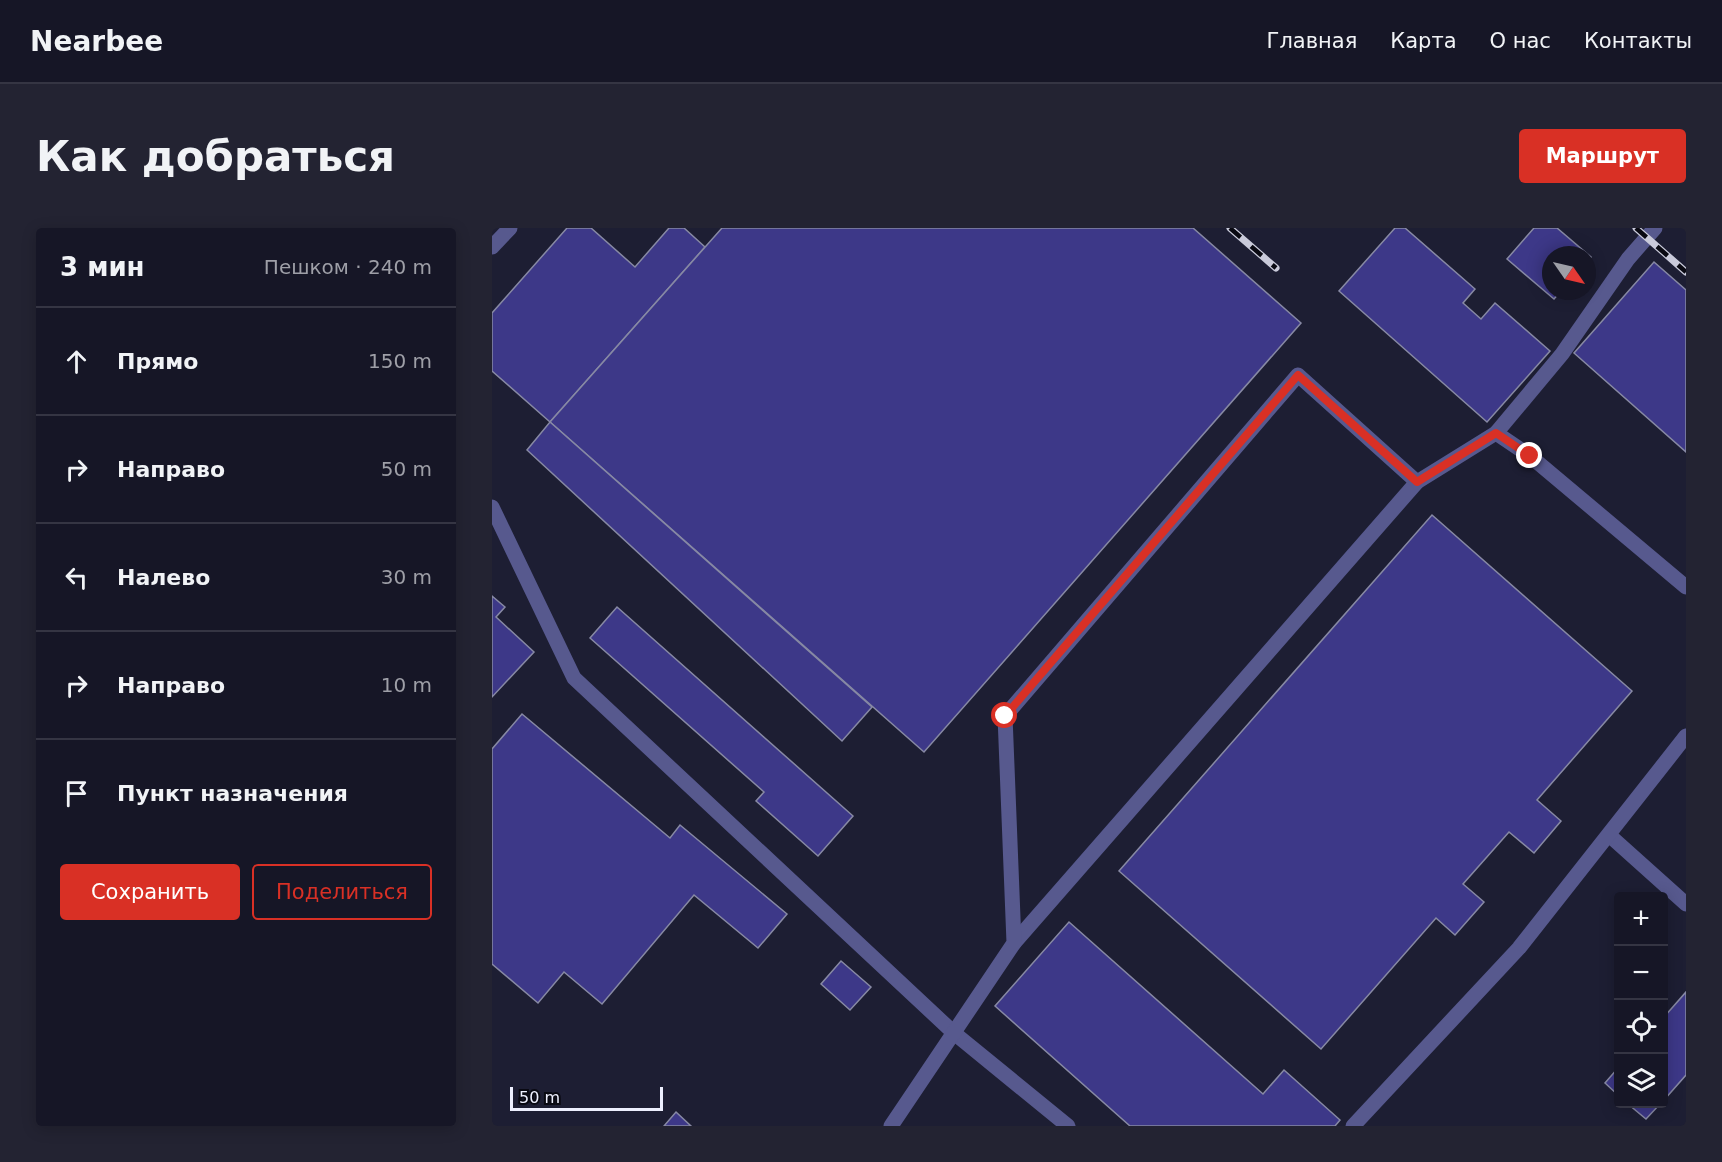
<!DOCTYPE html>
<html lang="ru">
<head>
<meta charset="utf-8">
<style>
	body { margin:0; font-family:"DejaVu Sans",sans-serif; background:#232332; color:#f1f3f6 }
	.controls { position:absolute; right:18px; bottom:18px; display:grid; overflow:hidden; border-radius:6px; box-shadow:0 3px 15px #0003 }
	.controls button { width:54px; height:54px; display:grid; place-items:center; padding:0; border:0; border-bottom:2px solid #353543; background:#161626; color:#f1f3f6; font:30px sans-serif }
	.compass { position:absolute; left:1050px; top:18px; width:54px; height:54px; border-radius:50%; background:#161626; box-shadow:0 3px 15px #0003; rotate:124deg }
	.scale { position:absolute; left:18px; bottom:15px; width:153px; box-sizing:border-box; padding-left:6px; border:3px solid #edeffe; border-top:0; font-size:16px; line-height:21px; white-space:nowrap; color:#edeffe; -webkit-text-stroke:4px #090912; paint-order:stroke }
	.stop { position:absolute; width:18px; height:18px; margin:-14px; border:4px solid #d93025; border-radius:50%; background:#fff }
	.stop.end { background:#d93025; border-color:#fff; box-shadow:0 2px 6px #0008 }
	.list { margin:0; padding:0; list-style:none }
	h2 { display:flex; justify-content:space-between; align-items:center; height:78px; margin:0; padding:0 24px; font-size:26px }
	h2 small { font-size:20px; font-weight:400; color:#9e9fa7 }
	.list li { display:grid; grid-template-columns:39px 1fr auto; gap:18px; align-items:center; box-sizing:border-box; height:108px; padding:0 24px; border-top:2px solid #353543 }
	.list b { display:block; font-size:22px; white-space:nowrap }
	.list em { font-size:20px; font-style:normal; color:#9e9fa7 }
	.actions { display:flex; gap:12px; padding:18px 24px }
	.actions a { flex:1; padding:14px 0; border:2px solid #d93025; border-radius:6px; text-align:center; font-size:21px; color:#d93025 }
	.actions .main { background:#d93025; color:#fff }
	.icon { flex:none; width:33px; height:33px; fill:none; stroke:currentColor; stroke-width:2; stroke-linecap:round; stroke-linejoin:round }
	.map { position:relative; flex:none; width:1194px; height:898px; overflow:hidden; border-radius:6px }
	header { display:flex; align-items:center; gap:36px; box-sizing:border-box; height:84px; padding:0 30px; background:#161626; border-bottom:2px solid #353543 }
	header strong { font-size:28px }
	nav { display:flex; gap:33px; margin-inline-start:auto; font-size:21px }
	.intro { display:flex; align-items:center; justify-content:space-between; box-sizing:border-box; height:144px; padding:0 36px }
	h1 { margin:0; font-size:42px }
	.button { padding:15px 27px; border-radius:6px; background:#d93025; color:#fff; font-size:21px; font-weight:700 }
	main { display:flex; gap:36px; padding:0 36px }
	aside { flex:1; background:#161626; border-radius:6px; box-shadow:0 3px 15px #0003 }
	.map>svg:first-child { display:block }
	.building { fill:#3d3888; stroke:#8789a4; stroke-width:1.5 }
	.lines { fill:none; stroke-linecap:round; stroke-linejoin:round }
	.minor { stroke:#57598e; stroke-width:15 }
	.rail-casing { stroke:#c9cada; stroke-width:7 }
	.rail { stroke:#090912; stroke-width:4.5; stroke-dasharray:14; stroke-linecap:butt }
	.route { stroke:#d93025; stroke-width:8 }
</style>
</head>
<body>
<header>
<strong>Nearbee</strong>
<nav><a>Главная</a><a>Карта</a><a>О нас</a><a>Контакты</a></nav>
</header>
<div class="intro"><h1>Как добраться</h1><a class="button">Маршрут</a></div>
<main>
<aside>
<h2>3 мин<small>Пешком · 240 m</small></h2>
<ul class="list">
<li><svg class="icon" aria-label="ahead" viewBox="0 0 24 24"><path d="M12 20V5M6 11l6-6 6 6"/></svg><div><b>Прямо</b></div><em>150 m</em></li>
<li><svg class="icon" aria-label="right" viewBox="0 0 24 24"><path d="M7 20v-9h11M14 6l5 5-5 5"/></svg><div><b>Направо</b></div><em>50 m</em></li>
<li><svg class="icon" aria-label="left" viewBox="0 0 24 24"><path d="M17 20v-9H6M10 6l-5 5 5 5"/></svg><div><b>Налево</b></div><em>30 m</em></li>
<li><svg class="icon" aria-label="right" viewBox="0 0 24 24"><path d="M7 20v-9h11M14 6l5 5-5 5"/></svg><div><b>Направо</b></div><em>10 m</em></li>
<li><svg class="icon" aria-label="arrive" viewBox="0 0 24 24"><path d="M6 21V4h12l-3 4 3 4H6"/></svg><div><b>Пункт назначения</b></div></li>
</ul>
<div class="actions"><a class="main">Сохранить</a><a>Поделиться</a></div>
</aside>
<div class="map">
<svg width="1194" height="898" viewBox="0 0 1194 898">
	<rect width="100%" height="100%" fill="#1d1e33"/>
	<g class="building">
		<path d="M75,0h24l44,39 34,-39h15l21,19 -155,175 -58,-51v-58z"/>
		<path d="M230,0h471l108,95 -377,429 -374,-330z"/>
		<path d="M903,0h10l70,61 -12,14 18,16 14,-16 55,48 -63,71 -148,-131z"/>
		<path d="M1042,0h23l34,29 -4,4v-6h-36v36h10l-7,8 -47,-40z"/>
		<path d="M1162,34l32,28v162l-112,-99z"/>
		<path d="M58,194l322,285 -30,34 -315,-291z"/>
		<path d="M940,287l200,176 -95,109 24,21 -27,32 -25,-21 -46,52 21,18 -29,33 -19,-17 -115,131 -202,-178z"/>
		<path d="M0,368l13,11 -9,10 38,35 -42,45z"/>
		<path d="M125,379l236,209 -35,40 -62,-55 8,-9 -174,-154z"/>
		<path d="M30,486l148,124 10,-13 107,89 -29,34 -64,-53 -92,109 -38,-32 -26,31 -46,-39v-215z"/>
		<path d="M577,694l194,172 21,-24 56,50 -5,6h-205l-135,-120z"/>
		<path d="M349,733l30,26 -21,23 -29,-26z"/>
		<path d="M1194,764v83l-22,25v-83z"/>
		<path d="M1126,840v27l-13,-12z"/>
		<path d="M1136,876h32l-14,15z"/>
		<path d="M184,884l15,14h-27z"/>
	</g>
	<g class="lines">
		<g class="minor">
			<path d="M0,19l18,-19"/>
			<path d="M1004,205l34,23 156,131"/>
			<path d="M0,279l82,171 380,355 114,93"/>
			<path d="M1117,607l77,69"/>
			<path d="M522,715l403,-461 79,-49 66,-79 66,-95 27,-31"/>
			<path d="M399,898l123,-183 -9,-227 293,-341 119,107"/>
			<path d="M861,898l166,-178 167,-212"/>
		</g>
		<g class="rail-casing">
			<g id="rail">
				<path d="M738,0l46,40"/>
				<path d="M1144,0l50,44"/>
			</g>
		</g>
		<use href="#rail" class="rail"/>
	</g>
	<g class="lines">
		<path class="route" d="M513,488l293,-341 119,107 79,-49 34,23"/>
	</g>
</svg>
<div class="controls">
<button>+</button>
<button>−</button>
<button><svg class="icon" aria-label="locate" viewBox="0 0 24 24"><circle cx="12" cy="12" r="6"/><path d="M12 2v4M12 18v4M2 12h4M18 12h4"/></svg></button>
<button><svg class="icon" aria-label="layers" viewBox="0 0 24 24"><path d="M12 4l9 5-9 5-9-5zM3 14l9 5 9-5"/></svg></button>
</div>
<svg class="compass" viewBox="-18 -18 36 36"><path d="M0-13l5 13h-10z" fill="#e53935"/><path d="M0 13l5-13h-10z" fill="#9e9fa7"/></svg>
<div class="scale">50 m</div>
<div class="stop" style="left:513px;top:488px"></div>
<div class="stop end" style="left:1038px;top:228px"></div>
</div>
</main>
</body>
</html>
